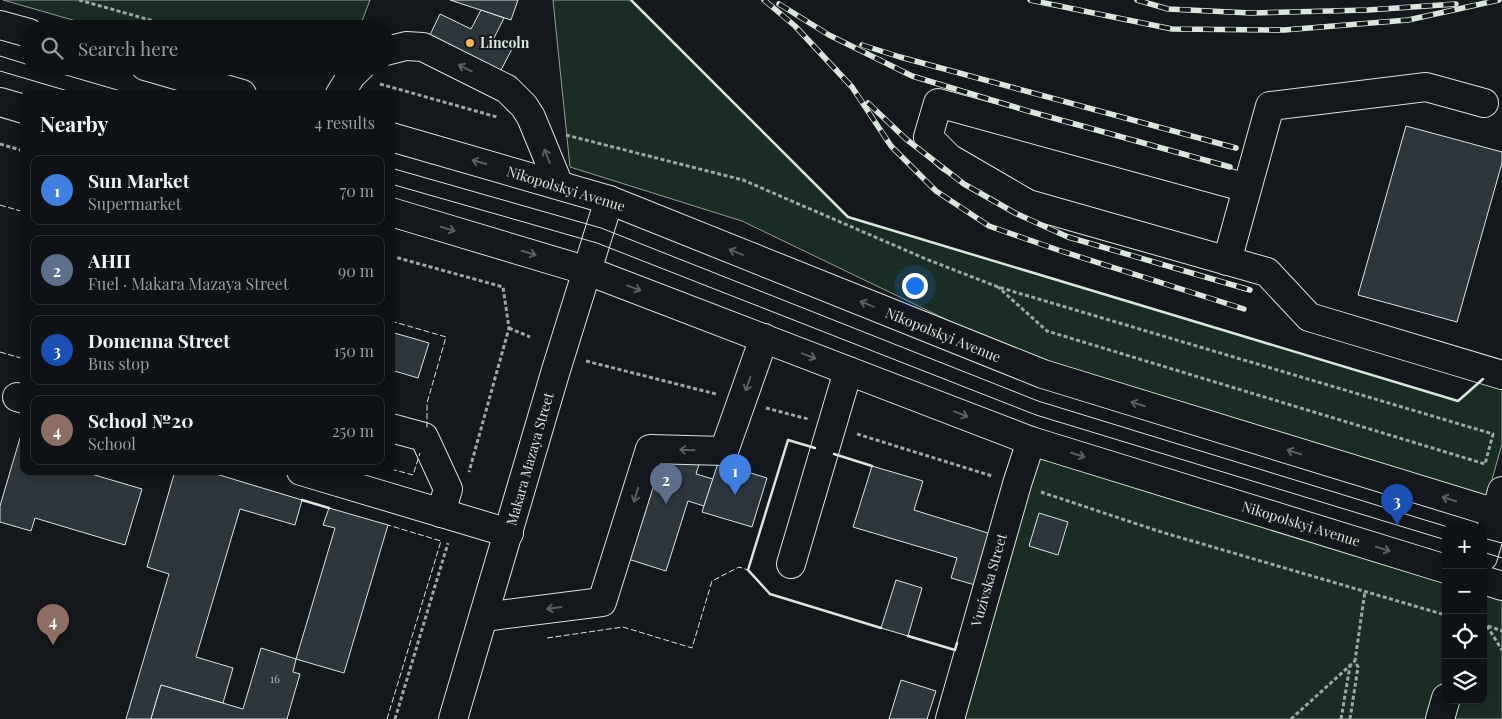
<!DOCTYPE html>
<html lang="en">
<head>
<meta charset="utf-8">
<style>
	body { margin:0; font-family:"Playfair Display",serif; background:#181b1e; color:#f1f3f6 }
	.controls { position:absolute; right:15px; bottom:15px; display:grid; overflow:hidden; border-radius:10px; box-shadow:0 2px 8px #0003 }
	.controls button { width:45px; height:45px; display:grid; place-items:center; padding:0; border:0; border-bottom:1px solid #2f3234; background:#0f1215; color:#f1f3f6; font:25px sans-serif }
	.you { position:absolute; left:914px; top:285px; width:18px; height:18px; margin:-12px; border:4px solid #fff; border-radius:50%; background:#1a73e8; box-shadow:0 0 0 8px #1a73e833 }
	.badge { display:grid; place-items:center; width:32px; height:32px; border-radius:50%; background:#ffb74d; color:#fff; font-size:16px; font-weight:700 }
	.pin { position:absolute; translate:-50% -41px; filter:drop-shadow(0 1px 2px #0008) }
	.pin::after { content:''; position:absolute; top:26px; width:18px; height:15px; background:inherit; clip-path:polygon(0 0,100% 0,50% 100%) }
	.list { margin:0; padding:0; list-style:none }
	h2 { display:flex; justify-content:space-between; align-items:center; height:65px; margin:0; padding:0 20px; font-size:21px }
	h2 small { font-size:16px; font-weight:400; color:#9b9ea0 }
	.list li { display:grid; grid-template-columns:32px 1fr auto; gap:15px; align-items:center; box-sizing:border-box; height:70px; margin:0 10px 10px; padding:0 10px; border:1px solid #2f3234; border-radius:10px }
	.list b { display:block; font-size:19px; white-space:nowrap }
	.list p { margin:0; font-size:16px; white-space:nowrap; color:#9b9ea0 }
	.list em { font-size:16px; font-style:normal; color:#9b9ea0 }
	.icon { flex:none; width:28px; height:28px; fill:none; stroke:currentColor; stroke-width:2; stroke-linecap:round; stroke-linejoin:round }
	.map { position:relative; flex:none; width:1502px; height:719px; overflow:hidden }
	.search { position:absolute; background:#0f1215; box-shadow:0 2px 8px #0003; left:20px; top:20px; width:375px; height:55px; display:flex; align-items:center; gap:12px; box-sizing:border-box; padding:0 18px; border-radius:28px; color:#9b9ea0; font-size:19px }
	.panel { position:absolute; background:#0f1215; box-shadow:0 2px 8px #0003; left:20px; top:90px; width:375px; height:385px; border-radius:10px }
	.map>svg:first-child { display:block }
	.green { fill:#1a2d24; stroke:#939e99 }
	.building { fill:#2c363c; stroke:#d8e6dc }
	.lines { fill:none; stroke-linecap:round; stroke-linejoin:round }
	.minor-casing { stroke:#d8e6dc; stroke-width:30 }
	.major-casing { stroke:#d8e6dc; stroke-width:30 }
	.path { stroke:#9da8a2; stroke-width:3; stroke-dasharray:4 2.5; stroke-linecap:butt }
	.minor { stroke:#14181c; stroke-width:28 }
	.major { stroke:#14181c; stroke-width:28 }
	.tram { stroke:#d8e6dc; stroke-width:1 }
	.rail-casing { stroke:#d8e6dc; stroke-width:5.5 }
	.rail { stroke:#14181c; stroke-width:4; stroke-dasharray:11; stroke-linecap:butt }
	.fence { stroke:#d8e6dc; stroke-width:1; stroke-dasharray:6 2.5; stroke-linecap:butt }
	.wall { stroke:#d8e6dc; stroke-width:2.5 }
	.oneway { stroke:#59605f }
	.poi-dot { fill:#ffb74d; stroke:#14181c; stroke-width:2 }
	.labels { text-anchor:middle; stroke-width:4; stroke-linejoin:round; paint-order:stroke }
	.number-label { font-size:11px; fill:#adbab4 }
	.poi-label { font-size:14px; font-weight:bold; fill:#d8e6dc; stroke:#14181c; text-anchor:start }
	.street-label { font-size:14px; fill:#d8e6dc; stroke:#14181c }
</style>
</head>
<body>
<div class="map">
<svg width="1502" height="719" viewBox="0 0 1502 719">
	<rect width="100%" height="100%" fill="#14181c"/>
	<g class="green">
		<path d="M3,0h367l-11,29h-255z"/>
		<path d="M553,0h78l217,217 610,184 44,-38v81l-16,57 -437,-132 -307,-148 -172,-54z"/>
		<path d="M1037,454l409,127v119h37v-108l19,6v121h-542z"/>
	</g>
	<g class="building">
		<path d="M450,0h68l-7,20z"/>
		<path d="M481,10l23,8 -11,22 19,9 -12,23 -71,-35 11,-23 31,15z"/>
		<path d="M1406,126l96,26v11l-45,159 -99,-27z"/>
		<path d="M391,332l38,11 -11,35 -27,-8z"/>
		<path d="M666,437l38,11 -8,26 17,5 -9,27 -16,-5 -22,70 -38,-12z"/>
		<path d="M20,438l4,1v32h57l61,18 -17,56 -90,-27 -4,13 -31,-9v-16z"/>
		<path d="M718,463l49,15 -15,49 -50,-15z"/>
		<path d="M872,466l51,15 -9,29 77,24 -16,51 -24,-7 6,-20 -104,-31z"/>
		<path d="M175,471h31l96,29 -7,25 -55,-16 -44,148 37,11 -10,35 -62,-18 -10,34h-25l43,-145 -22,-7z"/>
		<path d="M329,508l59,17 -44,148 -48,-14 39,-131 -12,-3z"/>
		<path d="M1039,513l29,9 -10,33 -29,-9z"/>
		<path d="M896,580l26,8 -14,48 -27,-8z"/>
		<path d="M261,648l35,11 -3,13 7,2 -13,45h-136l10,-34 82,24z"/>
		<path d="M901,680l35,11 -9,28h-38z"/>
	</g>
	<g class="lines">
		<g class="minor-casing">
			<g id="minor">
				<path d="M386,51l20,-5 17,1 84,42 17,17 7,11 28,68"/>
				<path d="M340,94l11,-18 10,-10"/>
				<path d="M1247,188l-309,-85 -10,34 21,21 79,46 239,68 42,45 193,58"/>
				<path d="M1227,261l43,-155 156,-19 58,16"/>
				<path d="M17,397l7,2"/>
				<path d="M391,428l33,9 24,52 -7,24"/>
				<path d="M301,471l208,62"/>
				<path d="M1496,513l6,-22"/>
				<path d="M791,564l57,-193"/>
				<path d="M484,617l118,-15 48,-153 74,2 40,-113"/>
				<path d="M950,719l67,-235 14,-43"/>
				<path d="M1440,719l6,-21"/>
			</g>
		</g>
		<g class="major-casing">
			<g id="major">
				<path d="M0,25l29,8"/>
				<path d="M145,66l97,28"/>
				<path d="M0,102l24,7"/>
				<path d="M391,137l218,63 434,174 459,141"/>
				<path d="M391,212l197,59 443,170 415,128"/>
				<path d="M1483,557l13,-44"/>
				<path d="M1483,580l19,6"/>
				<path d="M453,719l103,-349 53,-170"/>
			</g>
		</g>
		<g class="path">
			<path d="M79,0l103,29"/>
			<path d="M316,66l10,3"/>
			<path d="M380,84l117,33"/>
			<path d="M566,135l177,45 183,79 72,28 495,147 -8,30 -438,-133 -49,-44"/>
			<path d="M0,144l24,7"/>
			<path d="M391,256l112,31 6,41 -40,144"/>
			<path d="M509,328l21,9"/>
			<path d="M586,361l130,33"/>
			<path d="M766,408l42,11"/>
			<path d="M857,434l135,42"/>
			<path d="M1041,492l117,39 284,83"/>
			<path d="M1487,626l15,24"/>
			<path d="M1488,626l14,5"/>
			<path d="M395,719l53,-176"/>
			<path d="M1291,719l64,-58"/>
			<path d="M1341,719l9,-53"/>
			<path d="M1350,719l8,-52 -3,-6 10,-70"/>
		</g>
		<use href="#minor" class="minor"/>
		<use href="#major" class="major"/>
		<g class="tram">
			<path d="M0,56l29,9"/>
			<path d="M35,66l96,28"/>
			<path d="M0,71l78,23"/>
			<path d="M391,168l210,60 437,173 413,127"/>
			<path d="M391,184l206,59 439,172 410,125"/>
			<path d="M1483,538l19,5"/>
			<path d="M1483,552l19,6"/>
		</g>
		<g class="rail-casing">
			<g id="rail">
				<path d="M764,0l31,26 57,61 39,59 45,45 53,35 69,24 186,59"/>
				<path d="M1030,0l142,29 112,1 124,-10 91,-20"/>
				<path d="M1137,0l31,9 83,4 117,-3 88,-6"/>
				<path d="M779,4l50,31 83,41 116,35 202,56"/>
				<path d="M862,45l38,12 336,91"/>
				<path d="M868,103l38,36 58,45 51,29 53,24 182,53"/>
			</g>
		</g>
		<use href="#rail" class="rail"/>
		<g class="fence">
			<path d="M0,205l24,7"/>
			<path d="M391,321l55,16 -19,66v26"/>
			<path d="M0,352l24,7"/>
			<path d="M391,469l22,6 7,-22"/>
			<path d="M547,638l76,-11 69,21 20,-67 27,-14 9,3"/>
			<path d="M387,719l54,-178 -53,-16"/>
		</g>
		<g class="wall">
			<path d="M631,0l217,217 610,184 25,-22"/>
			<path d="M815,448l-27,-8 -40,130 22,24 111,34"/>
			<path d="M834,454l38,12"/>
			<path d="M302,500l27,8"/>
			<path d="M908,636l47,14 2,-7"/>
		</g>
	</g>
	<defs><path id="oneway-shaft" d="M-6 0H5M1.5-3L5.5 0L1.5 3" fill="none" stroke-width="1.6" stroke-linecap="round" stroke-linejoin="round" transform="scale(1.25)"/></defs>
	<g class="oneway">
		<use href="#oneway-shaft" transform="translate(465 68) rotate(-154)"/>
		<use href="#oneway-shaft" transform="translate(547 156) rotate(-112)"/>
		<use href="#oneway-shaft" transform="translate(479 162) rotate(-164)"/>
		<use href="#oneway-shaft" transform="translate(448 229) rotate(17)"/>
		<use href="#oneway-shaft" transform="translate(736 252) rotate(-158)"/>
		<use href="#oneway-shaft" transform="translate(529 253) rotate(17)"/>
		<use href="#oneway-shaft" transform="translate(634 288) rotate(21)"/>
		<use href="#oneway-shaft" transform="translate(867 304) rotate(-158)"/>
		<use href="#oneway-shaft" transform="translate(809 356) rotate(21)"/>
		<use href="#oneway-shaft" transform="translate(748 384) rotate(109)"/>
		<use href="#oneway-shaft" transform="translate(1138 404) rotate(-163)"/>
		<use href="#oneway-shaft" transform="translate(961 414) rotate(21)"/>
		<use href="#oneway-shaft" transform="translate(687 450) rotate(-178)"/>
		<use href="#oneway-shaft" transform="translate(1294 452) rotate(-163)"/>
		<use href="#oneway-shaft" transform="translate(1078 455) rotate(17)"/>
		<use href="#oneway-shaft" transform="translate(636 495) rotate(107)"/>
		<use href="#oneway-shaft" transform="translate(1449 499) rotate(-163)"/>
		<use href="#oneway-shaft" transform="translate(1383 549) rotate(17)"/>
		<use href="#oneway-shaft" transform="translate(554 608) rotate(173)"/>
	</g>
	<circle class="poi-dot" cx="470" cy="43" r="5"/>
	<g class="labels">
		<g class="number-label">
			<text x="275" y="683">16</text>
		</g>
		<g class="poi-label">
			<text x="480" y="48">Lincoln</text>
		</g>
		<g class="street-label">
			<text transform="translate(566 189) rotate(17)" y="5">Nikopolskyi Avenue</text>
			<text transform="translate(943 335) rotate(22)" y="5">Nikopolskyi Avenue</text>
			<text transform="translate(530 459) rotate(-74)" y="5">Makara Mazaya Street</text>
			<text transform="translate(1301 524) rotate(17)" y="5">Nikopolskyi Avenue</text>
			<text transform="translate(989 580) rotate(-74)" y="5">Vuzivska Street</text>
		</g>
	</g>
</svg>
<div class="controls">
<button>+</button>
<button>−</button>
<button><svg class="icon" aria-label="locate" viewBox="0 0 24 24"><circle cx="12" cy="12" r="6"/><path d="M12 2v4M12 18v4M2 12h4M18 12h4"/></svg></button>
<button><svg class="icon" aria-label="layers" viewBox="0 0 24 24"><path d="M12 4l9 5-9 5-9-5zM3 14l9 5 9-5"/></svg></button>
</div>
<div class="you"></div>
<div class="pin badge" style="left:735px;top:495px;background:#3f7fe0">1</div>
<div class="pin badge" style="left:666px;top:504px;background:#5c6f8a">2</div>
<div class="pin badge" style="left:1397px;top:525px;background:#1a4fb4">3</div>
<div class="pin badge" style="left:53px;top:645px;background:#8d6e63">4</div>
<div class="search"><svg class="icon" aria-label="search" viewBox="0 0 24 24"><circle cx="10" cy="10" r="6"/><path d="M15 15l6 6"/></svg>Search here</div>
<section class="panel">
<h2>Nearby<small>4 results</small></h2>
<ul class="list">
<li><span class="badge" style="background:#3f7fe0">1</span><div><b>Sun Market</b><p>Supermarket</p></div><em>70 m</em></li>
<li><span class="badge" style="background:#5c6f8a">2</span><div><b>АНП</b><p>Fuel · Makara Mazaya Street</p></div><em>90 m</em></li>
<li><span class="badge" style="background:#1a4fb4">3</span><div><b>Domenna Street</b><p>Bus stop</p></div><em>150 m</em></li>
<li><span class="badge" style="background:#8d6e63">4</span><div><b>School №20</b><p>School</p></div><em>250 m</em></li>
</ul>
</section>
</div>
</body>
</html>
